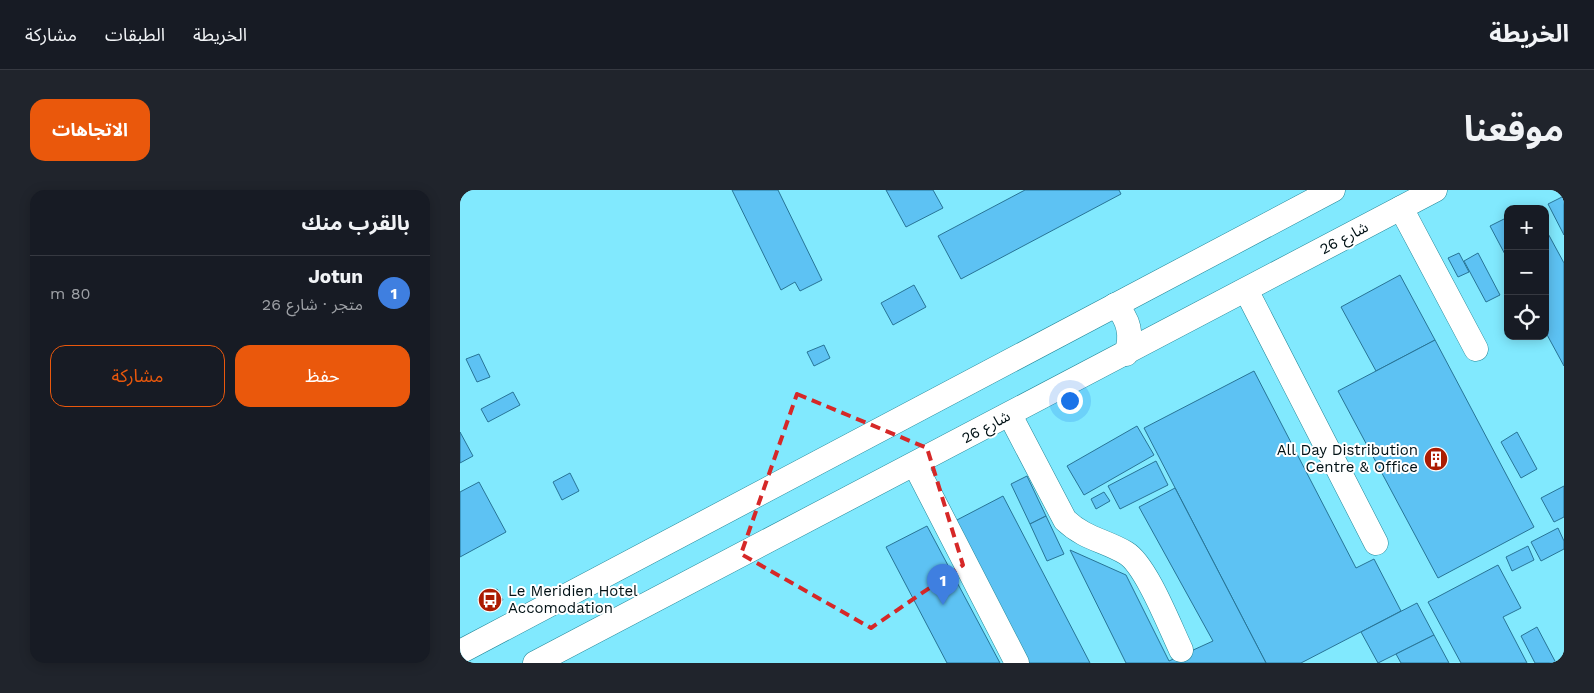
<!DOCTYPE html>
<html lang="ar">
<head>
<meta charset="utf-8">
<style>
	body { margin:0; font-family:"Work Sans","Noto Sans Arabic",sans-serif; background:#20242c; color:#f1f3f6; direction:rtl }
	.controls { position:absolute; right:15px; top:15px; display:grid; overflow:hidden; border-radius:10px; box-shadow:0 2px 12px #0003 }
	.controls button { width:45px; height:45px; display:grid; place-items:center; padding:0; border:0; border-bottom:1px solid #363941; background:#171b24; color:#f1f3f6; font:25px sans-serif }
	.you { position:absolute; left:609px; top:210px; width:18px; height:18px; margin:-12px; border:4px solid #fff; border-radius:50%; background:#1a73e8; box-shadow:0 0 0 8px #1a73e833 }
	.badge { display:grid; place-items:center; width:32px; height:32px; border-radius:50%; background:#ea580c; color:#fff; font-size:16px; font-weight:700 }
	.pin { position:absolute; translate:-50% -41px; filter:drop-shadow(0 1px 2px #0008) }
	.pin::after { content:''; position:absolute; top:26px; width:18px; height:15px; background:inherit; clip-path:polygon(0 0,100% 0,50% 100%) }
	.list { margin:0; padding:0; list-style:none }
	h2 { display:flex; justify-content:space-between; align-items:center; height:65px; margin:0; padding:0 20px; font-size:21px }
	h2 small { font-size:16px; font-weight:400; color:#9ea1a6 }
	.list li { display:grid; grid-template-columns:32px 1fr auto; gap:15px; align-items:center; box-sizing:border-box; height:75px; padding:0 20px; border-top:1px solid #363941 }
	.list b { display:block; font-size:19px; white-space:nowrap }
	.list p { margin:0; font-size:16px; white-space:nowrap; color:#9ea1a6 }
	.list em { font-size:16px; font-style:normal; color:#9ea1a6 }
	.actions { display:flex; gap:10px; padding:15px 20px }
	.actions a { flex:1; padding:11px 0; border:1px solid #ea580c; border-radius:15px; text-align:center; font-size:18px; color:#ea580c }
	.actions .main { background:#ea580c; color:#fff }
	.icon { flex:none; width:28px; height:28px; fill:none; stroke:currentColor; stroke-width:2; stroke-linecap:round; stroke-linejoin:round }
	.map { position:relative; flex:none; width:1104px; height:473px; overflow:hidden; direction:ltr; border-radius:15px }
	header { display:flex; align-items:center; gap:30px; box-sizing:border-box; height:70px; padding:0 25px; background:#171b24; border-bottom:1px solid #363941 }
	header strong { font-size:24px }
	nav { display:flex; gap:28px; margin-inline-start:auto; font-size:18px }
	.intro { display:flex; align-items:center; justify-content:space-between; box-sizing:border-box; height:120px; padding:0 30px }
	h1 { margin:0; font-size:35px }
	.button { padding:12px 22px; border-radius:15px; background:#ea580c; color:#fff; font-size:18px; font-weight:700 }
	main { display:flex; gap:30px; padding:0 30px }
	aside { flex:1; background:#171b24; border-radius:15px; box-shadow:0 2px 12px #0003 }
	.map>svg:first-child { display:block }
	.built { fill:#81e9fe; fill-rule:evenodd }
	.building { fill:#5dc2f3; stroke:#287496 }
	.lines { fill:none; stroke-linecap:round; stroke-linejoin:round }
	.minor-casing { stroke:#238798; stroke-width:25 }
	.minor { stroke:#fff; stroke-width:24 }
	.marked { fill:none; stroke:#d62828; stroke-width:4; stroke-dasharray:10 6; stroke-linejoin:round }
	.labels { text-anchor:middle; stroke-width:4; stroke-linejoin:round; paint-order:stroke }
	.street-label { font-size:15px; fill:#011115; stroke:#fff }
	.poi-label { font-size:15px; fill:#011115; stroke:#fff; text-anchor:end }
</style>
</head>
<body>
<header>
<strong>الخريطة</strong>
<nav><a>الخريطة</a><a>الطبقات</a><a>مشاركة</a></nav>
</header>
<div class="intro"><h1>موقعنا</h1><a class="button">الاتجاهات</a></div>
<main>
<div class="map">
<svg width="1104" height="473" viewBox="0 0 1104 473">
	<rect width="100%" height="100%" fill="#a5ecfa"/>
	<path class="built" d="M0,0h1104v473h-1104zM1048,19h37v127h-37z"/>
	<g class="building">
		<path d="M272,0h46l44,90 -22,11 -5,-9 -14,8z"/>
		<path d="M426,0h47l10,18 -37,19z"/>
		<path d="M565,0h94l2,4 -160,85 -23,-43z"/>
		<path d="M1104,6v39l-16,-31z"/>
		<path d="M1048,27v43l-18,-34z"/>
		<path d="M1085,38l19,35v103l-19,-35z"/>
		<path d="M999,63l10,19 -11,5 -10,-19z"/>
		<path d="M1018,63l22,42 -14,7 -22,-41z"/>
		<path d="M940,85l35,65 -59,31 -35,-64z"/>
		<path d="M454,95l12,22 -33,18 -12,-22z"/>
		<path d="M975,150l99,187 -96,51 -100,-187z"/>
		<path d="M364,155l6,13 -16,8 -7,-14z"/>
		<path d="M19,164l11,23 -13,5 -11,-23z"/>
		<path d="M794,181l102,197 18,-9 27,52 -100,52h-35l-122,-235z"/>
		<path d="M53,202l7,13 -32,17 -7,-13z"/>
		<path d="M677,236l17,29 -70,40 -17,-29z"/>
		<path d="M0,242l13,24 -13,7z"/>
		<path d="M1057,242l20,37 -16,9 -20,-36z"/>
		<path d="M696,271l12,24 -48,24 -12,-23z"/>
		<path d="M110,283l9,18 -17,9 -9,-18z"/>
		<path d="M567,286l19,40 -16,8 -19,-40z"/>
		<path d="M19,292l27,50 -46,25v-65z"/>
		<path d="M1104,296v31l-10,5 -13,-24z"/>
		<path d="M715,298l91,175h-140l-56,-113 56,25 43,86 44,-20 -74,-134z"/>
		<path d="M644,302l6,9 -14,8 -5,-10z"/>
		<path d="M543,306l87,167h-61l-74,-142z"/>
		<path d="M586,326l18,38 -17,7 -17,-37z"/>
		<path d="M467,336l73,137h-53l-61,-116z"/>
		<path d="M1098,338l6,13v8l-23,12 -10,-19z"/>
		<path d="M1068,356l6,14 -22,11 -6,-14z"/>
		<path d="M1038,375l23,43 -18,9 24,46h-66l-33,-61z"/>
		<path d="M37,399l6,11 -20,10 -5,-11z"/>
		<path d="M957,413l17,32 -56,28 -17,-31z"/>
		<path d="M1077,437l19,36h-21l-14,-27z"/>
		<path d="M974,445l15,28h-48l-5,-9z"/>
	</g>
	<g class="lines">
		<g class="minor-casing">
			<g id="minor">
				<path d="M941,18l75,141"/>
				<path d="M786,100l130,253"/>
				<path d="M655,115c14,14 18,30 11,49"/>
				<path d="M550,225l55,105c20,19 39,20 61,33 20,12 44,74 55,97"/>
				<path d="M455,275l102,198"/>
				<path d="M0,462l873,-462"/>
				<path d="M75,473l900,-473"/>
			</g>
		</g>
		<use href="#minor" class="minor"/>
	</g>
	<path class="marked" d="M337,204l130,54 36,117 -92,63 -130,-74z"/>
	<defs>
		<g id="building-disc" transform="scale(1.25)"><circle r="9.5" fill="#ab1c02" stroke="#fff"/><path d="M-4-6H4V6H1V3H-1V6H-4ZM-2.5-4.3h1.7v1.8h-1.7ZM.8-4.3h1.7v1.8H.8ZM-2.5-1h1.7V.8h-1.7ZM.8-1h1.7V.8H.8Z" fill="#fff"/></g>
		<g id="bus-disc" transform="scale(1.25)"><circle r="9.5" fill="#ab1c02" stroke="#fff"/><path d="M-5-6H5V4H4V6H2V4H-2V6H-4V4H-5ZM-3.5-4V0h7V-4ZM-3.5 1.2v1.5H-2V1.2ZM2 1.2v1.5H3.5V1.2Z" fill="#fff"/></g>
	</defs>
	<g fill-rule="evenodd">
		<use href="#building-disc" x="976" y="269"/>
		<use href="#bus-disc" x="30" y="410"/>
	</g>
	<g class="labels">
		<g class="street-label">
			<text transform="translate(884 48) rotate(-28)" y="5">شارع 26</text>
			<text transform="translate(526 237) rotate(-28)" y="5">شارع 26</text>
		</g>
		<g class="poi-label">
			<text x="958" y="265">All Day Distribution<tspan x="958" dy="17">Centre &amp; Office</tspan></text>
			<text x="48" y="406" text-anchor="start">Le Meridien Hotel<tspan x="48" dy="17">Accomodation</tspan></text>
		</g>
	</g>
</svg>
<div class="controls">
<button>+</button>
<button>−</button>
<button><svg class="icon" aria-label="locate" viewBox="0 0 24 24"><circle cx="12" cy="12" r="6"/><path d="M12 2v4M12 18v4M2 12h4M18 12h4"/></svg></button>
</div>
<div class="you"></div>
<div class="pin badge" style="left:483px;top:415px;background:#3f7fe0">1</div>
</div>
<aside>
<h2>بالقرب منك<small></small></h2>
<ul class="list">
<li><span class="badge" style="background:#3f7fe0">1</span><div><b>Jotun</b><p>متجر · شارع 26</p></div><em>80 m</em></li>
</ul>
<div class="actions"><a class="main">حفظ</a><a>مشاركة</a></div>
</aside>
</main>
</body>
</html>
